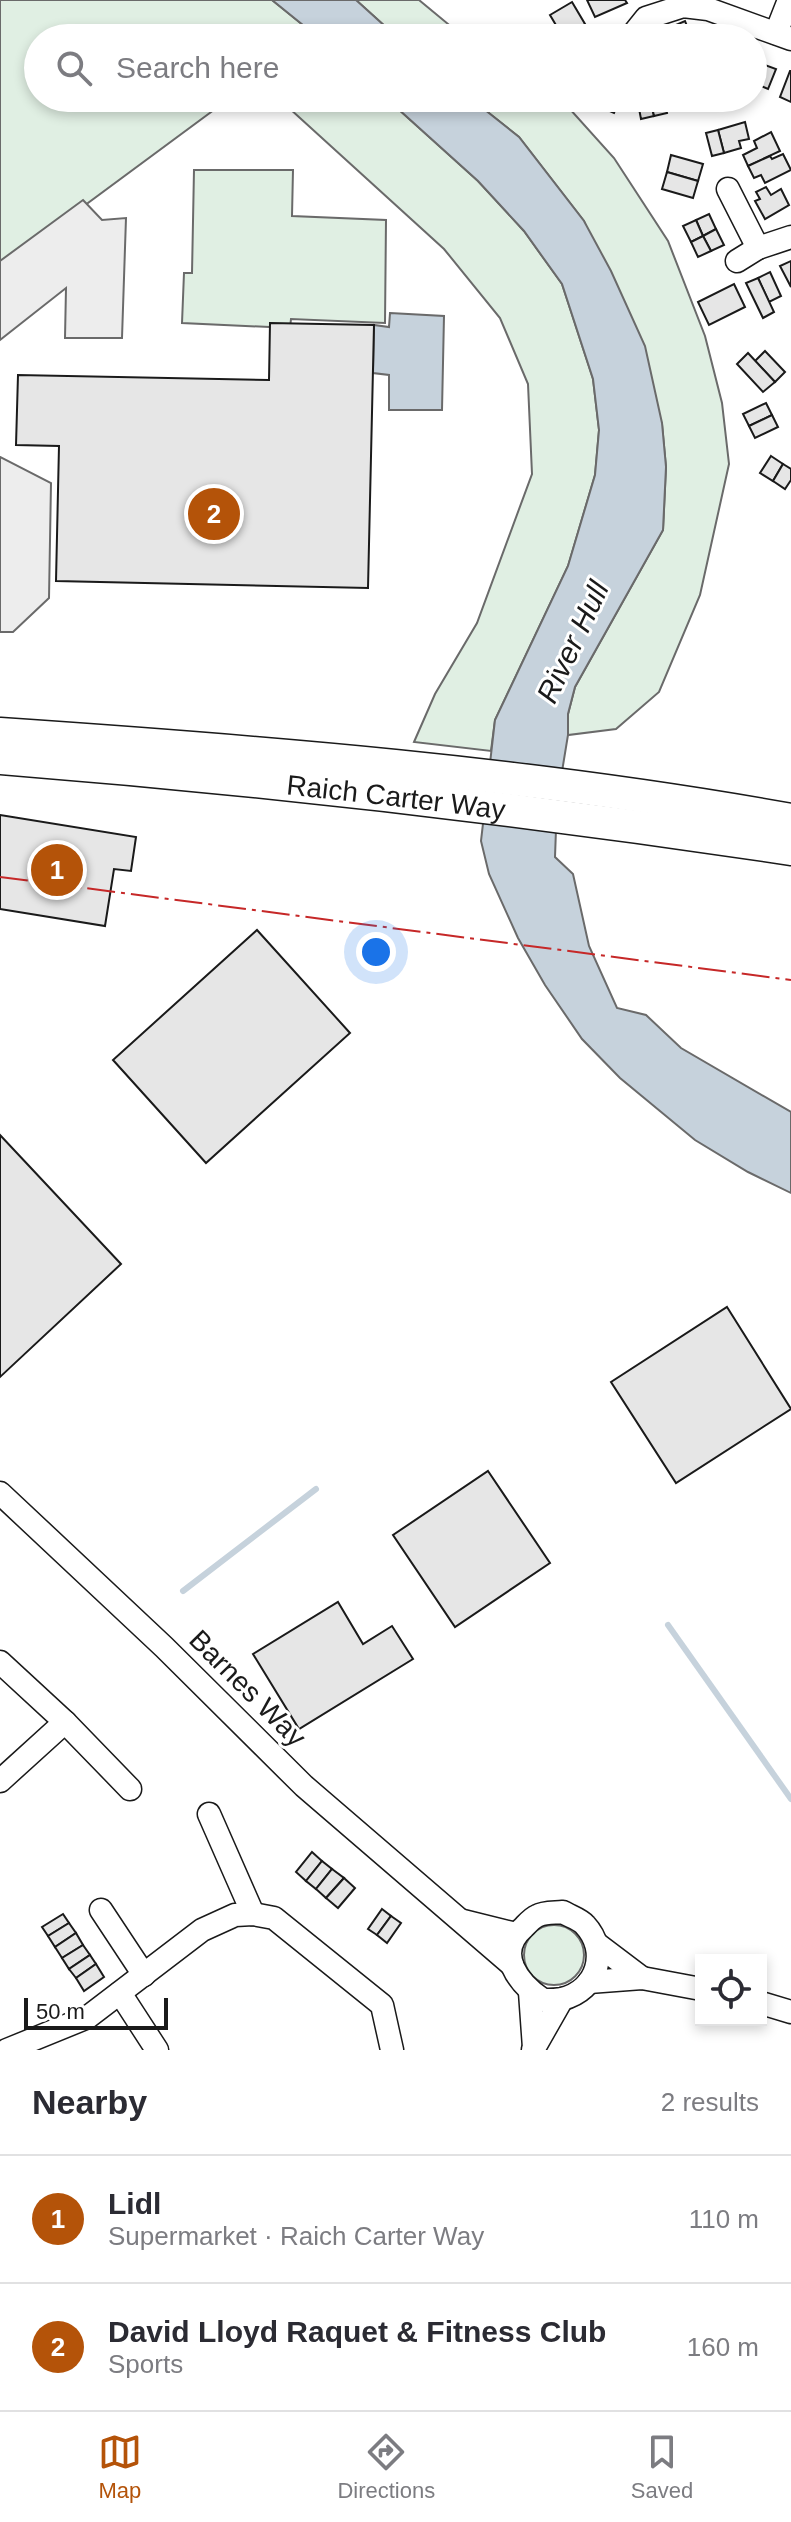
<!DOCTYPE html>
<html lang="en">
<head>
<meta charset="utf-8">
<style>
	body { margin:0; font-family:Arial,sans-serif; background:#f7f7f7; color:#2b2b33 }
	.controls { position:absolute; right:24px; bottom:24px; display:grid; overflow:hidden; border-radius:0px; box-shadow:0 4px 12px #0003 }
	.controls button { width:72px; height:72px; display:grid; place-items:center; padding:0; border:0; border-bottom:2px solid #e1e1e2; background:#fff; color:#2b2b33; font:40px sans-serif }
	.scale { position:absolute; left:24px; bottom:20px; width:144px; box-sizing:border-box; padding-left:8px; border:4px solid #1a1a1a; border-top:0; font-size:22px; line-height:28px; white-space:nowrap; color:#1a1a1a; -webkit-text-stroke:6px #fff; paint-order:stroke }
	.you { position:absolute; left:376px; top:952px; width:28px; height:28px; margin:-20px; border:6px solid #fff; border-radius:50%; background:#1a73e8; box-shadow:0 0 0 12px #1a73e833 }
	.badge { display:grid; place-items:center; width:52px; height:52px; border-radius:50%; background:#b45309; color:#fff; font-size:26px; font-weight:700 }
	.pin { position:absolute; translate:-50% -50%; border:4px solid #fff; box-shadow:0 2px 8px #0006 }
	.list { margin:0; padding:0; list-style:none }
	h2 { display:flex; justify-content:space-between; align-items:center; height:104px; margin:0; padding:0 32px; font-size:34px }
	h2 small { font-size:26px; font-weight:400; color:#7c7c81 }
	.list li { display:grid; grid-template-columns:52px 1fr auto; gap:24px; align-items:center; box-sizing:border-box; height:128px; padding:0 32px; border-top:2px solid #e1e1e2 }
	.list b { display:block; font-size:30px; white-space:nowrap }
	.list p { margin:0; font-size:26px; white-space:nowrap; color:#7c7c81 }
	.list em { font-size:26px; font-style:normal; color:#7c7c81 }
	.icon { flex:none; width:44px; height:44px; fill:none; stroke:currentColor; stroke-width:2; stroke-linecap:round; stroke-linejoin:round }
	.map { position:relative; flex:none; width:791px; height:2050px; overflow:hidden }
	.search { position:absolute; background:#fff; box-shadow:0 4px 12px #0003; left:24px; right:24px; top:24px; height:88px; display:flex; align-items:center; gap:20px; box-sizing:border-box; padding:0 28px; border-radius:44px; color:#7c7c81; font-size:30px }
	.sheet { height:360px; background:#fff }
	nav { display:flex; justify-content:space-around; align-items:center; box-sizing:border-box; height:112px; border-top:2px solid #e1e1e2; background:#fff; font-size:22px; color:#7c7c81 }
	nav a { display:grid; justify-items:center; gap:4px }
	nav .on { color:#b45309 }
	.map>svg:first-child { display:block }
	.green { fill:#e0efe3; stroke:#6a6a6a; stroke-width:2 }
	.parking { fill:#ededed; stroke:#6a6a6a; stroke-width:2 }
	.water { fill:#c6d2dc; stroke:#6a6a6a; stroke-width:2 }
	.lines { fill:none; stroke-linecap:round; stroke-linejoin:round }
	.stream { stroke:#c6d2dc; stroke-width:6 }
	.building { fill:#e6e6e6; stroke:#1a1a1a; stroke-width:2 }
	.minor-casing { stroke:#1a1a1a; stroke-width:25 }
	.highway-casing { stroke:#1a1a1a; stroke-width:35 }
	.minor { stroke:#fff; stroke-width:22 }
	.highway { stroke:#fff; stroke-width:32 }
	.power { stroke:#c62828; stroke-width:2; stroke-dasharray:28 6 4 6; stroke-linecap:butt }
	.labels { text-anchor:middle; stroke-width:6; stroke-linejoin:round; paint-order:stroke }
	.street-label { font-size:28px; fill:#1a1a1a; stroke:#fff }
	.water-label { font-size:30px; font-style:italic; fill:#1a1a1a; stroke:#fff }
</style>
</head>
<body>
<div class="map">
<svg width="791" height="2050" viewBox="0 0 791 2050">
	<rect width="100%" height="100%" fill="#fff"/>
	<g class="green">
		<path d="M0,0h272l47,38h-281v60h192l-230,170z"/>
		<path d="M356,0h63l35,29 18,9h-74z"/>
		<path d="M278,98h108l92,83 46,50 38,53 31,95 6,51 -4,45 -27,91 -73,154 -4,31 -77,-9 21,-48 42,-71 55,-149 -4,-90 -28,-66 -56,-69z"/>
		<path d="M470,98h90l54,60 54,83 37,95 17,67 7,61 -29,131 -41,97 -43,37 -48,6v-21l7,-27 88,-157 3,-63 -4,-43 -78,-203 -65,-84z"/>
		<path d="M194,170h99l-1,46 94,4 -1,103 -94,-4 -1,9 -108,-5 2,-50h8z"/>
		<circle cx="554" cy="1955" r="30"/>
	</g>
	<g class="parking">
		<path d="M83,200l19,20 24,-2 -4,120h-57l1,-50 -66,52v-79z"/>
		<path d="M0,457l51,26 -2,115 -36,34h-13z"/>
	</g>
	<g class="water">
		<path d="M272,0h84l42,38h-79z"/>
		<path d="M386,98h84l49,39 65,84 27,50 34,75 17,77 4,44 -3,63 -88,157 -7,27v21l-11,67 -2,55 18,17 16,72 28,62 29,7 35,33 110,64v81l-43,-21 -53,-32 -75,-62 -38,-39 -37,-54 -27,-47 -29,-64 -8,-33 14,-121 73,-154 27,-91 4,-45 -6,-51 -31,-95 -38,-53 -46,-50z"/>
		<path d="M390,313l54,3 -2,94h-53v-35l-16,-2 1,-48 15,2z"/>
	</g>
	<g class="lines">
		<g class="stream">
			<path d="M183,1591l133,-102"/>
			<path d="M668,1625l123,174"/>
		</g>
	</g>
	<g class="building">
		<path d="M587,0h38l2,3 -32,14z"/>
		<path d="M572,2l13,22 -22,13 -13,-22z"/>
		<path d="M685,21l6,15 -16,2 -4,-11z"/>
		<path d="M671,27l4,11h-16l-2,-5z"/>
		<path d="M753,60l9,4 -8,19 -1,-1z"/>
		<path d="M762,64l14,5 -8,20 -14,-6z"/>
		<path d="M790,71h1v31l-11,-5z"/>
		<path d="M599,98h21l-6,15 -18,-8z"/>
		<path d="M637,98h13l4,18 -13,3z"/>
		<path d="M650,98h14l3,15 -13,3z"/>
		<path d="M745,122l4,17 -10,2 2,7 -17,5 -6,-23z"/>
		<path d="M718,130l6,23 -12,3 -6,-23z"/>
		<path d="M771,132l9,19 -32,15 -5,-11 14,-7 -3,-7z"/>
		<path d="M783,154l8,16 -26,13 -4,-8 -7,3 -6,-12 22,-10 2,3z"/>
		<path d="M671,155l32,9 -5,17 -31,-9z"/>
		<path d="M667,172l31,9 -5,17 -31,-9z"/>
		<path d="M766,187l5,8 10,-6 8,16 -24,14 -10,-18 5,-2 -4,-7z"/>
		<path d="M709,214l7,15 -13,7 -7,-16z"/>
		<path d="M696,220l7,16 -12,6 -8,-16z"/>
		<path d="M716,229l8,16 -13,6 -8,-15z"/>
		<path d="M703,236l8,15 -13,6 -7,-15z"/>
		<path d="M791,261v26l-11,-21z"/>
		<path d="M770,272l11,24 -12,6 -11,-24z"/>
		<path d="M758,278l16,34 -11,6 -17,-35z"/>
		<path d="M734,284l11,23 -36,18 -11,-23z"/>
		<path d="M270,323l104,2 -6,263 -312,-7 3,-135 -43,-1 2,-70 251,5z"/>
		<path d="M765,351l20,21 -10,10 -20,-21z"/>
		<path d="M748,353l27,29 -12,10 -26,-28z"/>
		<path d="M766,403l6,12 -23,11 -6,-12z"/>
		<path d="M772,415l6,12 -23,11 -6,-12z"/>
		<path d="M771,456l12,8 -10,17 -13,-8z"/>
		<path d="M783,464l8,5v11l-6,9 -12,-8z"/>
		<path d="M0,815l136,22 -5,34 -17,-2 -9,57 -105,-17z"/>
		<path d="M257,930l93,103 -144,130 -93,-103z"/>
		<path d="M0,1135l121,129 -121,113z"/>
		<path d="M727,1307l64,102 -115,74 -65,-101z"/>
		<path d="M488,1471l62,92 -95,64 -62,-92z"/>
		<path d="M338,1602l25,42 29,-18 21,33 -114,70 -46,-75z"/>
		<path d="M312,1852l10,9 -16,20 -10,-9z"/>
		<path d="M322,1861l10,8 -16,20 -10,-8z"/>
		<path d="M332,1869l12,9 -18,20 -10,-9z"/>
		<path d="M344,1878l11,10 -17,20 -12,-10z"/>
		<path d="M382,1909l9,7 -14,19 -9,-6z"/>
		<path d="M63,1914l6,9 -21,13 -6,-9z"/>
		<path d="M391,1916l10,7 -14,20 -10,-8z"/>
		<path d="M69,1923l7,10 -21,14 -7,-11z"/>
		<path d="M76,1933l7,12 -21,13 -7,-11z"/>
		<path d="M83,1945l7,10 -21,14 -7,-11z"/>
		<path d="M90,1955l6,9 -20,14 -7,-9z"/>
		<path d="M96,1964l8,13 -20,14 -8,-13z"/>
	</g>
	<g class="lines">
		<g class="minor-casing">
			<g id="minor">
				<path d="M776,33l13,-33"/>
				<path d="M630,38l16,-20 37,-12 25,3 83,30"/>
				<path d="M728,189l30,59"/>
				<path d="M737,261l21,-13 33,-11"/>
				<path d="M0,1493l164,154 140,139 208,179"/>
				<path d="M0,1662l65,60 -65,59"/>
				<path d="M65,1722l65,67"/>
				<path d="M209,1814l44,100"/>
				<path d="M101,1910l43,65"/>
				<path d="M563,1912c6,4 17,7 22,13 24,26 13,65 -23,74 -6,1 -13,1 -19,1 -24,-16 -49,-47 -20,-72 4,-4 9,-10 14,-12 7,-4 18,-3 26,-4z"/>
				<path d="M463,1921l53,13"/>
				<path d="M597,1944l45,34"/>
				<path d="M589,1982l53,-4 59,11"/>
				<path d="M530,1992l4,56"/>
				<path d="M120,1993l37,57"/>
				<path d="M761,2003l30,9"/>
				<path d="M7,2050l81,-33 114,-87 33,-15 18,-1 21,4 108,87 10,45"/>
				<path d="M533,2050l29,-51"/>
			</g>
		</g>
		<g class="highway-casing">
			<g id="highway">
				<path d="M0,734c265,18 530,39 791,86"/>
				<path id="s1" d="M0,758c265,21 528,51 791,91"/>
			</g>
		</g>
		<use href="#minor" class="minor"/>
		<use href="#highway" class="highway"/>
		<path class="power" d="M0,877l791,103"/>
	</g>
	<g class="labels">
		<g class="street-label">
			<text dy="10" stroke="none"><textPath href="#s1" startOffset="398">Raich Carter Way</textPath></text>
			<text transform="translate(248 1688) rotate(45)" y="10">Barnes Way</text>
		</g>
		<g class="water-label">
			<text transform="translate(573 642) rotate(-65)" y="10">River Hull</text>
		</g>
	</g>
</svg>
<div class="controls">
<button><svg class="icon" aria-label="locate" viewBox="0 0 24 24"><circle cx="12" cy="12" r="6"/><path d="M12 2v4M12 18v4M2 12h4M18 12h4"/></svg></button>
</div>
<div class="scale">50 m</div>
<div class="you"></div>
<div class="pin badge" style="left:57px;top:870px">1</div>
<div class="pin badge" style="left:214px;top:514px">2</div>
<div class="search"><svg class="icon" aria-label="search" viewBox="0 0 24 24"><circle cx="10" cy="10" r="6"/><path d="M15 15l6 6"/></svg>Search here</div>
</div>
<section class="sheet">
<h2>Nearby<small>2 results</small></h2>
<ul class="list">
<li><span class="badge">1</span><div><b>Lidl</b><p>Supermarket · Raich Carter Way</p></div><em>110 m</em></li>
<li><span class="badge">2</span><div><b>David Lloyd Raquet &amp; Fitness Club</b><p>Sports</p></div><em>160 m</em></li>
</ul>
</section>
<nav>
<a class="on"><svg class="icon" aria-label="map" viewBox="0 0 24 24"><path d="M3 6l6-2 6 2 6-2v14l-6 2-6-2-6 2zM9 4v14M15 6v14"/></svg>Map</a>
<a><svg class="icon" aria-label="directions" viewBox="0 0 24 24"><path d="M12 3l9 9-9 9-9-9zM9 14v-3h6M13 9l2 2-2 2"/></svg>Directions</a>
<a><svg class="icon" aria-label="saved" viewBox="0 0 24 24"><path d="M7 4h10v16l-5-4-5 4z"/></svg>Saved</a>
</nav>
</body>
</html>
